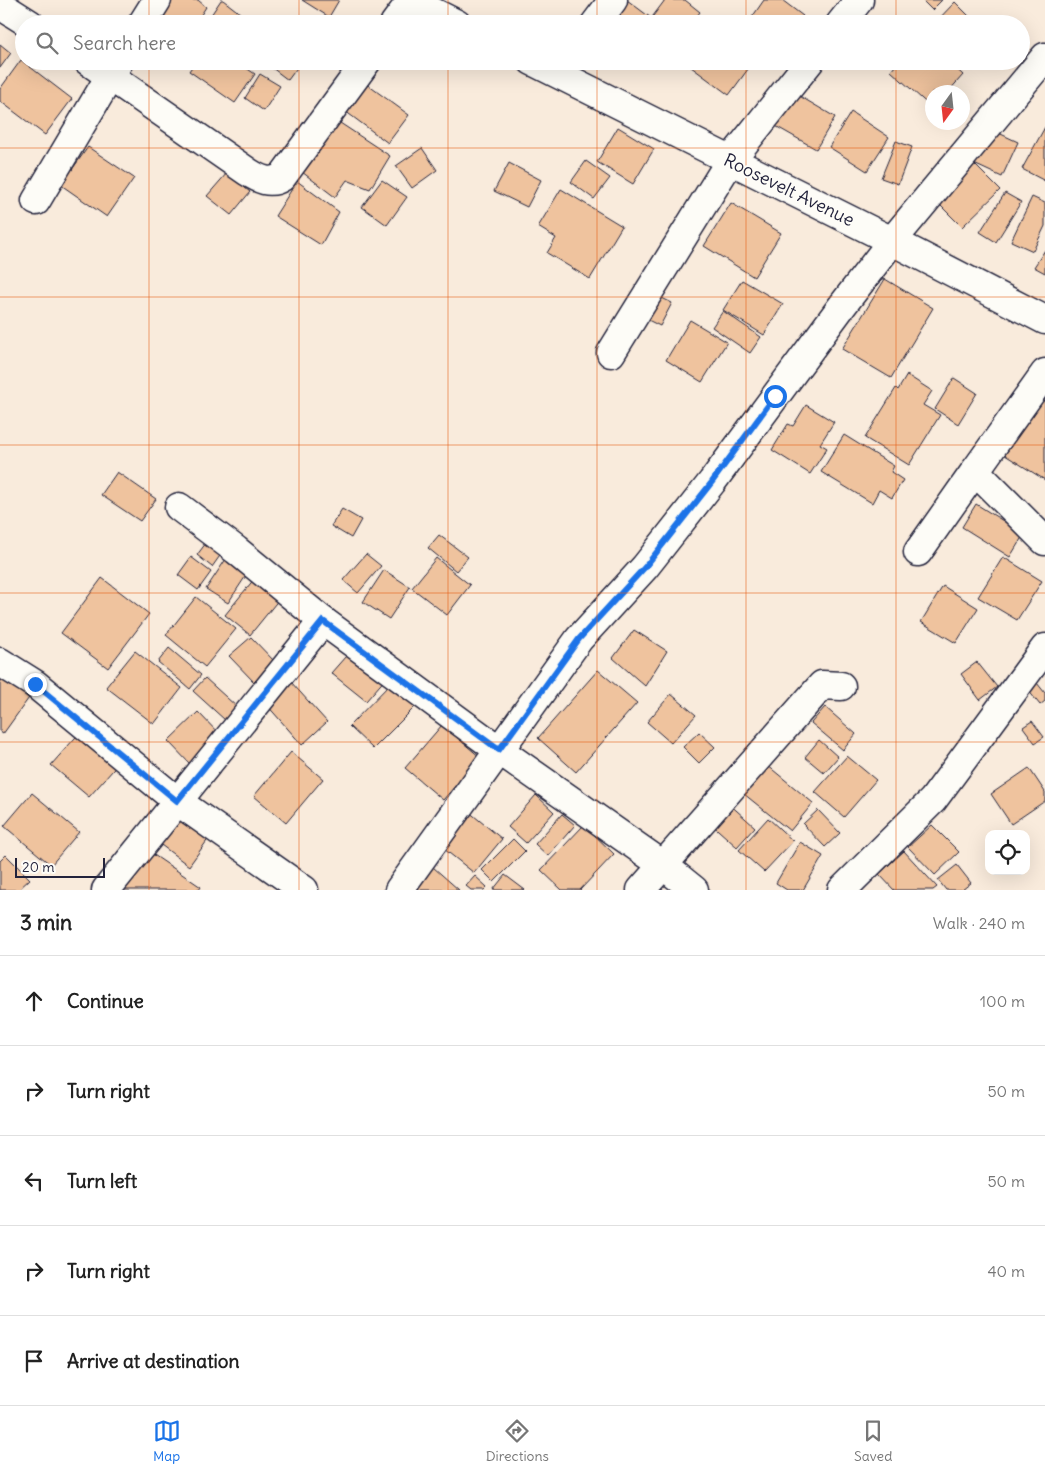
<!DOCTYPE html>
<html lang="en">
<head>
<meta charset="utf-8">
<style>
	body { margin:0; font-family:Delius,sans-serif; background:#f6f6f6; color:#222 }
	.controls { position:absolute; right:15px; bottom:15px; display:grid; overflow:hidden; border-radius:10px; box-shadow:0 5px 20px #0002 }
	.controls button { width:45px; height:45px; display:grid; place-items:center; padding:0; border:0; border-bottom:1px solid #e0e0e0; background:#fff; color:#222; font:25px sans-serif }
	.compass { position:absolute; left:925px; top:85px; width:45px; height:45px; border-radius:50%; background:#fff; box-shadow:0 5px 20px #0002; rotate:195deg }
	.scale { position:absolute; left:15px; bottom:12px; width:90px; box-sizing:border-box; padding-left:5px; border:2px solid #22223b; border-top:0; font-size:14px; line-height:18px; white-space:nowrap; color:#22223b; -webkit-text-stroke:4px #fdfcf7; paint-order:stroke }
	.stop { position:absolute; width:15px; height:15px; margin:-11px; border:4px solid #1a73e8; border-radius:50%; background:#fff }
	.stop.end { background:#1a73e8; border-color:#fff; box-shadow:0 1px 5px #0008 }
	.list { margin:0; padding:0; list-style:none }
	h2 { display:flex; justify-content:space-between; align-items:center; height:65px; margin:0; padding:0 20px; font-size:21px }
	h2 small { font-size:16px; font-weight:400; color:#767676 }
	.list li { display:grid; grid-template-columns:32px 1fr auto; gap:15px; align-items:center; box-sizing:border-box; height:90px; padding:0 20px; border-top:1px solid #e0e0e0 }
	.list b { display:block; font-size:19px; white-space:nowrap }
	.list em { font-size:16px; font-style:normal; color:#767676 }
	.icon { flex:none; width:28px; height:28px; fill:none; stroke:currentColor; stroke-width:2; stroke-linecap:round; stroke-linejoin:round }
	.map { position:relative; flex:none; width:1045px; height:890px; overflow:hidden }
	.search { position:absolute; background:#fff; box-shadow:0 5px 20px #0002; left:15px; right:15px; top:15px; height:55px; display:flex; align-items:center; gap:12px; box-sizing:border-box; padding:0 18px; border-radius:28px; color:#767676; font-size:19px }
	.sheet { height:515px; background:#fff }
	nav { display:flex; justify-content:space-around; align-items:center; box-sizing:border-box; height:70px; border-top:1px solid #e0e0e0; background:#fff; font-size:14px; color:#767676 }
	nav a { display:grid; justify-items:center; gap:2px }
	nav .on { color:#1a73e8 }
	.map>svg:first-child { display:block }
	.building { fill:#efc39e; stroke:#22223b }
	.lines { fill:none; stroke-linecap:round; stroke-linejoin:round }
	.minor-casing { stroke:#22223b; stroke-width:31 }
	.major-casing { stroke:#22223b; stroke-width:31 }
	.minor { stroke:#fdfcf7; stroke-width:28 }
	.major { stroke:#fdfcf7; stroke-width:28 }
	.route { stroke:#1a73e8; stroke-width:6 }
	.grid { fill:none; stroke:#e8590c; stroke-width:1; stroke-opacity:0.55 }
	.labels { text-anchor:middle; stroke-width:4; stroke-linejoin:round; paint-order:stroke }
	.street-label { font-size:18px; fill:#22223b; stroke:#fdfcf7 }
</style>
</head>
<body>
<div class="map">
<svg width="1045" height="890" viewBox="0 0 1045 890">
	<rect width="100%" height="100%" fill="#f9ebdc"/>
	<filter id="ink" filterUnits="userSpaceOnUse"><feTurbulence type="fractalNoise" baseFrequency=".02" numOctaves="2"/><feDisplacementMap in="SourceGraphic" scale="10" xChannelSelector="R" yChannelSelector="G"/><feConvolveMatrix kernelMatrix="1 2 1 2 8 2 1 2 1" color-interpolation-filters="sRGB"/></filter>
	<g filter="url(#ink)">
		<g class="building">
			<path d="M166,0h32l8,7 -11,17h-23l-16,-11z"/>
			<path d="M221,0h2l31,24h-49z"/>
			<path d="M302,0h37l-10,17z"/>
			<path d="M609,0h18l24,18 -4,6h-42z"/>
			<path d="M665,0h20l15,12 -9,12h-44z"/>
			<path d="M764,0h18l21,16 -5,8h-49l-1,-1z"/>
			<path d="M922,0h20l-10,10z"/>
			<path d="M955,2l22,22h-43z"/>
			<path d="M714,17l9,7h-14z"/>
			<path d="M0,44l11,9 -11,15z"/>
			<path d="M21,60l51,39 -27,36 -45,-34v-12z"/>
			<path d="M196,61h40l19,13 -20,29 -46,-32z"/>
			<path d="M263,61h39l-14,19z"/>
			<path d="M683,61h71l-25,34z"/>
			<path d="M899,61h49l15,14 -15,17h-16v16l-41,-37z"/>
			<path d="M260,74l20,12 -16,25 -19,-13z"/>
			<path d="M365,83l44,32 -21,28 -43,-32z"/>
			<path d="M791,91l44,26 -19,32 -44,-25z"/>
			<path d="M851,112l38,25 -22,34 -38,-24z"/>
			<path d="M331,117l59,39 -20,33 -23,-9 -12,17 -37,-28z"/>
			<path d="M618,127l36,22 -21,35 -36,-22z"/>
			<path d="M1045,127v54l-23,-12z"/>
			<path d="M990,129l28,13 -16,35 -28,-13z"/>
			<path d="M896,141l16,6 -14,37 -17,-6z"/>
			<path d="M88,147l46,31 -27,39 -46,-32z"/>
			<path d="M422,148l15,22 -25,18 -16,-22z"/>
			<path d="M586,161l24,17 -16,21 -23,-17z"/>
			<path d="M509,163l32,17 -14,27 -33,-16z"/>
			<path d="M974,164l26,26 -38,37 -26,-26z"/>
			<path d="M227,173l23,19 -19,23 -24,-19z"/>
			<path d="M382,180l25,17 -20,28 -25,-18z"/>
			<path d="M297,181l42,31 -18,33 -46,-29z"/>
			<path d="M561,189l61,37 -32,53 -43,-26 9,-15 -18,-11z"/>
			<path d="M1005,193l16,9 -25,40 -16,-10z"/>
			<path d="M1032,197l13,6v23l-12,25 -22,-10z"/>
			<path d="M731,203l50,30 -27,44 -50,-31z"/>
			<path d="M1045,250v23l-11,-6z"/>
			<path d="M885,279l48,29 -42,70 -49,-29z"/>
			<path d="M742,280l41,24 -19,31 -41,-25z"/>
			<path d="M652,293l20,10 -12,23 -20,-10z"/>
			<path d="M723,311l38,26 -11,16 -38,-26z"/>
			<path d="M690,320l37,22 -25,40 -36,-22z"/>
			<path d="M907,375l25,16 -9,14 17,10 -31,50 -44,-27 31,-50 2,2z"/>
			<path d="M954,378l23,15 -19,31 -23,-15z"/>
			<path d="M1045,390v90l-40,-25z"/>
			<path d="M806,405l28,17 -14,22 7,4 -17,26 -38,-24 16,-26 5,2z"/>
			<path d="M844,435l50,31 -3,6 12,8 -11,18 -13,-8 -7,13 -51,-31z"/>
			<path d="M117,472l39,27 -16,22 -39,-26z"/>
			<path d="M976,504l48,30 -14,23 -48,-30z"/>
			<path d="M342,509l19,11 -10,18 -20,-12z"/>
			<path d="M439,535l29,22 -12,14 -28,-23z"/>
			<path d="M209,539l15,11 -12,17 -15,-12z"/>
			<path d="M230,553l21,15 -23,35 -22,-14z"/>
			<path d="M366,554l15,12 -23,27 -15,-13z"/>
			<path d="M191,557l20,15 -13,18 -20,-15z"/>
			<path d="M1003,557l39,24 -25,39 -39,-23z"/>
			<path d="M436,558l34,27 -23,30 -35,-27z"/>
			<path d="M384,570l26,17 -21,32 -26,-17z"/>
			<path d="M259,573l25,20 -34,42 -25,-20z"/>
			<path d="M102,578l47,36 -41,54 -47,-35z"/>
			<path d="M943,586l35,22 -22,35 -35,-21z"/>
			<path d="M196,597l40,32 -31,38 -39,-32z"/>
			<path d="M634,630l33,21 -22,35 -32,-28z"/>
			<path d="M251,637l24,25 -21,20 -25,-26z"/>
			<path d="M169,648l32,27 -11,14 -32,-27z"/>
			<path d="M353,648l34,29 -21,24 -35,-28z"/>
			<path d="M135,651l47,37 -28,36 -48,-37z"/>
			<path d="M977,662l20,25 -17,13 -19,-26z"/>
			<path d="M598,670l39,33 -61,69 -38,-34z"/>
			<path d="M0,673l31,22 -28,39 -3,-2z"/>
			<path d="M205,678l32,29 -12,13 -32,-29z"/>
			<path d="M395,679l24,24 -46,46 -24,-23z"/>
			<path d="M291,682l36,40 -25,23 -36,-41z"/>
			<path d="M1037,683l8,10v8l-5,4 -12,-15z"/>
			<path d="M671,694l25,21 -25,28 -24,-21z"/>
			<path d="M825,707l31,27 -13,16 -32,-27z"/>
			<path d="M198,712l23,24 -30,29 -23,-24z"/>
			<path d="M1032,721l12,16 -9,6 -12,-16z"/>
			<path d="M442,725l38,32 -37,43 -38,-32z"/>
			<path d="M83,729l38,32 -32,36 -38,-32z"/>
			<path d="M699,732l16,15 -16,16 -16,-16z"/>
			<path d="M819,740l19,17 -14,16 -19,-16z"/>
			<path d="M291,752l32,27 -37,44 -32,-27z"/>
			<path d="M847,756l29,24 -32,37 -29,-25z"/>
			<path d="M767,765l46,38 -23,28 -46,-37z"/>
			<path d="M1029,768l16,24v9l-34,23 -20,-30z"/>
			<path d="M32,793l47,39 -28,33 -47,-39z"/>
			<path d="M536,795l18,17 -28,31 -18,-16z"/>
			<path d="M727,802l28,25 -18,20 -28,-25z"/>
			<path d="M177,805l37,26 -25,35 -36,-27z"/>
			<path d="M818,810l22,23 -15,14 -22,-23z"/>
			<path d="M468,811l34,28 -28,34 -35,-28z"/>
			<path d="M562,814l13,11 -27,31 -13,-12z"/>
			<path d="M768,818l25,23 -29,31 -25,-22z"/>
			<path d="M584,825l30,29 -34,36h-18l-21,-20z"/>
			<path d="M932,825l27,27 -24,23 -27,-28z"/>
			<path d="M513,839l12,12 -31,31 -12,-12z"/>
			<path d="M800,842l23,14 -20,34h-16l-11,-7z"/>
			<path d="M145,849l56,38 -2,3h-81z"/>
			<path d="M904,851l33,36 -4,3h-39l-15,-16z"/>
			<path d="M6,855l24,24 -12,11h-18v-29z"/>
			<path d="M957,865l14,18 -9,7h-16l-8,-10z"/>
			<path d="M433,867l26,23h-47z"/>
			<path d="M505,875l20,15h-32z"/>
			<path d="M475,876l12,11 -3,3h-13l-5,-4z"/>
		</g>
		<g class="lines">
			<g class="minor-casing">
				<g id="minor">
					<path d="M0,5l30,19"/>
					<path d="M142,24l15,-24"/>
					<path d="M394,24l17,-23"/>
					<path d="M595,24l18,-24"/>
					<path d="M840,24l19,-24"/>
					<path d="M88,61l160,111c11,7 22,13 34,5l85,-116"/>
					<path d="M36,201l83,-140"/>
					<path d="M892,241l153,-184"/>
					<path d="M611,353l119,-192 80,-100"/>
					<path d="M1045,373l-70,98 70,70"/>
					<path d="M179,507l57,43 87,71 176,129 164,115 31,25"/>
					<path d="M918,552l57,-81"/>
					<path d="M0,662l35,22 142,117 127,89"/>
					<path d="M106,890l217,-269"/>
					<path d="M641,890l181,-205 19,1"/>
					<path d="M842,890l91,-90 112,-152"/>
				</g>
			</g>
			<g class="major-casing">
				<g id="major">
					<path d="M409,0l48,24"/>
					<path d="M532,61l360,180 153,79"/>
					<path d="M399,890l180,-251 66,-72 67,-85 130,-176 50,-65"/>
				</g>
			</g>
			<use href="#minor" class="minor"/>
			<use href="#major" class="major"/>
		</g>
	</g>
	<g class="lines" filter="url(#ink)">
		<path class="route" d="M35,684l142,117 146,-180 176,129 80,-111 66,-72 67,-85 63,-86"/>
	</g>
	<path class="grid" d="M149,0v24M299,0v24M448,0v24M597,0v24M746,0v24M896,0v24M149,61v829M299,61v829M448,61v829M597,61v829M746,61v829M896,61v829M0,148h1045M0,297h1045M0,445h1045M0,593h1045M0,742h1045"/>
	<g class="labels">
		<g class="street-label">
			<text transform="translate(789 190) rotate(26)" y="6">Roosevelt Avenue</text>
		</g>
	</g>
</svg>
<div class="controls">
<button><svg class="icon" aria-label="locate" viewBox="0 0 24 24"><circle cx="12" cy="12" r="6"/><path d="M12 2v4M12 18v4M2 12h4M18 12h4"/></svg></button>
</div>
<svg class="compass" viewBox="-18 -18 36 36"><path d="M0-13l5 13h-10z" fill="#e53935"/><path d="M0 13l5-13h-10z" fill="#767676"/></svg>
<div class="scale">20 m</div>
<div class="stop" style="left:775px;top:396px"></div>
<div class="stop end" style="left:35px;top:684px"></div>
<div class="search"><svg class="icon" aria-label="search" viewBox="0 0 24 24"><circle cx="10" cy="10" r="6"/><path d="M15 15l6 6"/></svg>Search here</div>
</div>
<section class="sheet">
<h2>3 min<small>Walk · 240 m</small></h2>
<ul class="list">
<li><svg class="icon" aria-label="ahead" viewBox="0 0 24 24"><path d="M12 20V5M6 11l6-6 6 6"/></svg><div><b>Continue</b></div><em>100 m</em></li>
<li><svg class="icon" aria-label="right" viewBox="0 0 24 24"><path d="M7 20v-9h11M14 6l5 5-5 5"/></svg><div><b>Turn right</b></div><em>50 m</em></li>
<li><svg class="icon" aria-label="left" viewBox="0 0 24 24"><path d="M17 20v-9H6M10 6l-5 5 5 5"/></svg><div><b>Turn left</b></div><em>50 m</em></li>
<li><svg class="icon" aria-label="right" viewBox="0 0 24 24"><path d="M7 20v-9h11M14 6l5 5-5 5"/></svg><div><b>Turn right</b></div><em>40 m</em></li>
<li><svg class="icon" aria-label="arrive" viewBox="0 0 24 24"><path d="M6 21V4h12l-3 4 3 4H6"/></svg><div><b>Arrive at destination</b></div></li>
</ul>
</section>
<nav>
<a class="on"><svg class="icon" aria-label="map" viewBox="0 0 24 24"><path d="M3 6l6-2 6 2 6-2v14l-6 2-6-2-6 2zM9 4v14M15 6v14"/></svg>Map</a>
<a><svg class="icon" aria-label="directions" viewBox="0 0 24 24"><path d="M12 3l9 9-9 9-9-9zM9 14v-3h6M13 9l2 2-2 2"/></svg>Directions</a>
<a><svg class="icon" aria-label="saved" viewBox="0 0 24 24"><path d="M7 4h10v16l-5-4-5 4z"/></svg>Saved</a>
</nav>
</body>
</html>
